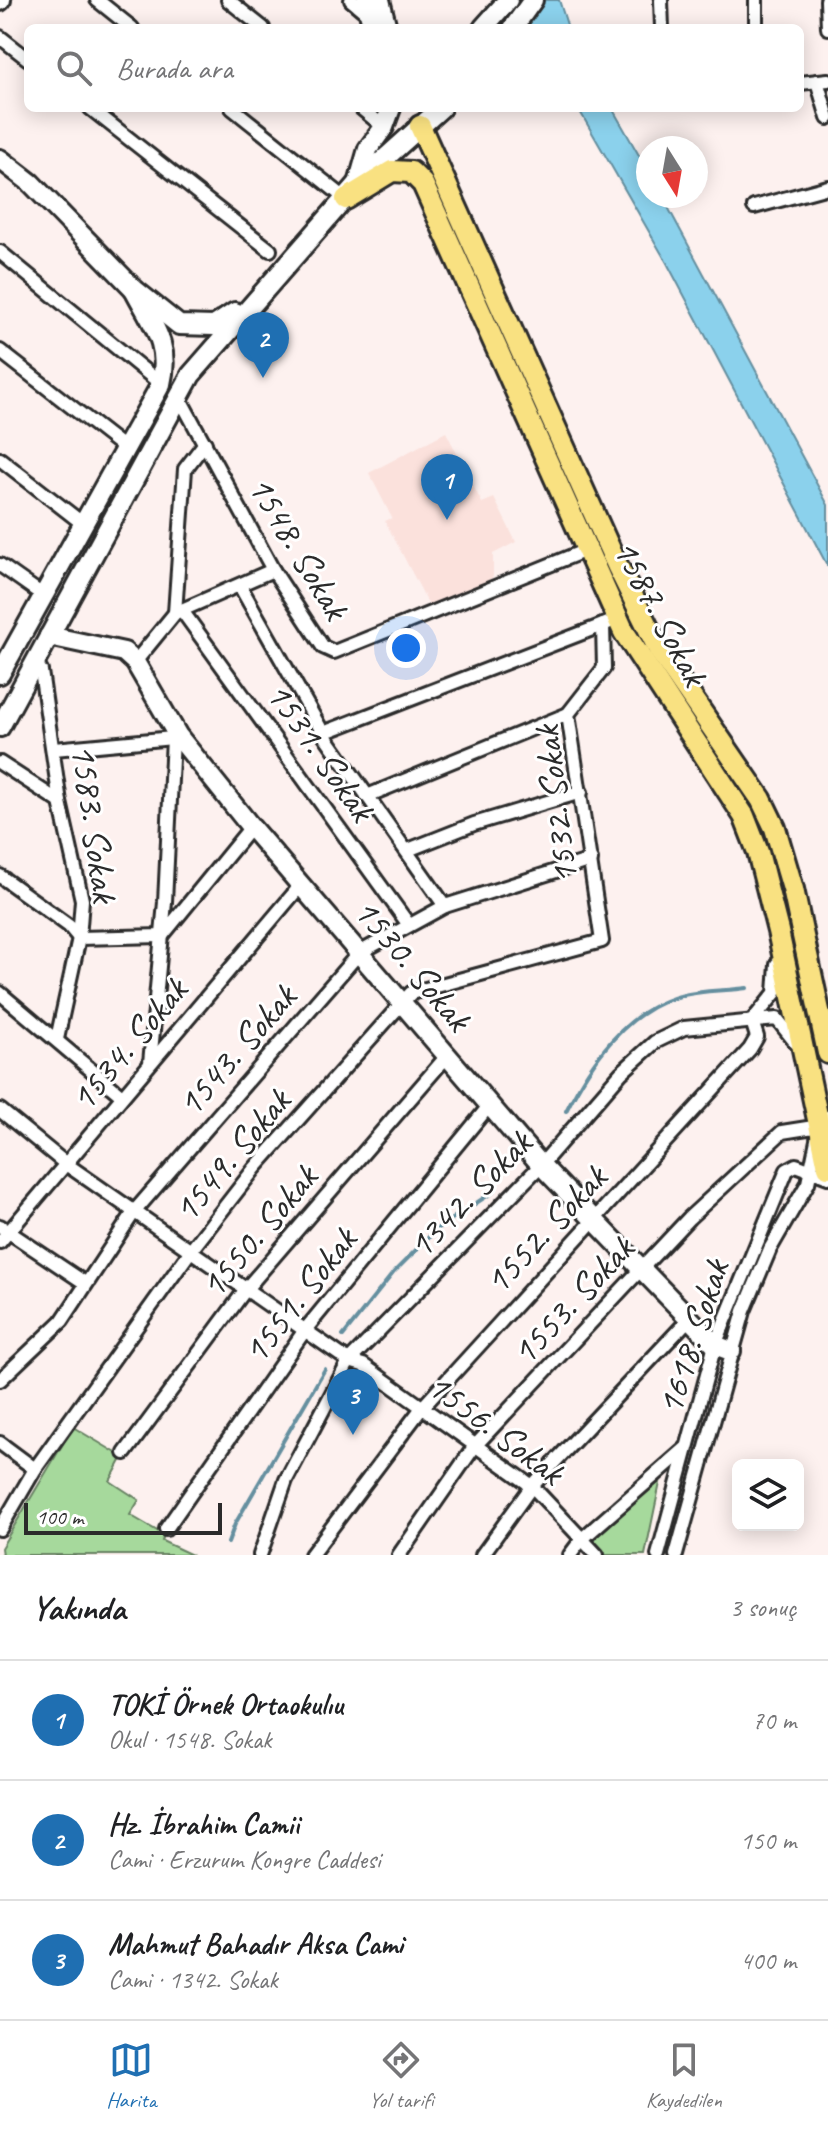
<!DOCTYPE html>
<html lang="tr">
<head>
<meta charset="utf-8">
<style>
	body { margin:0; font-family:Caveat,sans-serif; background:#f6f6f6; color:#202124 }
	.controls { position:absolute; right:24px; bottom:24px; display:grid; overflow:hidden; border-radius:12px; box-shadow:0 4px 20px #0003 }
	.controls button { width:72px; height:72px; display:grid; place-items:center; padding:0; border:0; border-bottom:2px solid #e0e0e0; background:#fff; color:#202124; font:40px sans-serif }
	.compass { position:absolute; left:636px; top:136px; width:72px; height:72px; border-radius:50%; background:#fff; box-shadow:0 4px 20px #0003; rotate:169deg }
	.scale { position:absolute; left:24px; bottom:20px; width:198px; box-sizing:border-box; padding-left:8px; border:4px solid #2b2b2b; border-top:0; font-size:22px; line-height:28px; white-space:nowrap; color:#2b2b2b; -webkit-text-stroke:6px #fff; paint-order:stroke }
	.you { position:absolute; left:406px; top:648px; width:28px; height:28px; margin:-20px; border:6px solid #fff; border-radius:50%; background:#1a73e8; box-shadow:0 0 0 12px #1a73e833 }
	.badge { display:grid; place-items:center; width:52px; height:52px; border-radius:50%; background:#1f6fb2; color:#fff; font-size:26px; font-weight:700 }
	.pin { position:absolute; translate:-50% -66px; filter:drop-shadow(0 2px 4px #0008) }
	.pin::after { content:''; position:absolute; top:42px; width:28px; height:24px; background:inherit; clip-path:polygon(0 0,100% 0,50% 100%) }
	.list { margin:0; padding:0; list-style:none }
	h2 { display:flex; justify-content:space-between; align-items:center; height:104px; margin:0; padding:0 32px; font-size:34px }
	h2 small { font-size:26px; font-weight:400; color:#757577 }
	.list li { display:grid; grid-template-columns:52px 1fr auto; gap:24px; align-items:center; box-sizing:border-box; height:120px; padding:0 32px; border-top:2px solid #e0e0e0 }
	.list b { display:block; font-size:30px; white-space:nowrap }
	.list p { margin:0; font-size:26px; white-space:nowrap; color:#757577 }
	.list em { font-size:26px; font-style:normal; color:#757577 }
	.icon { flex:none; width:44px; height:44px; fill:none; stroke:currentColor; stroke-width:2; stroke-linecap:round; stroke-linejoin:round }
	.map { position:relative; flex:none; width:828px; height:1555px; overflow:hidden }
	.search { position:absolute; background:#fff; box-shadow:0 4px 20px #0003; left:24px; right:24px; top:24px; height:88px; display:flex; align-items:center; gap:20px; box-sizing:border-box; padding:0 28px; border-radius:12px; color:#757577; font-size:30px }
	.sheet { height:464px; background:#fff }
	nav { display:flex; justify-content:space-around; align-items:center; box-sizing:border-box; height:112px; border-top:2px solid #e0e0e0; background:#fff; font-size:22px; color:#757577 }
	nav a { display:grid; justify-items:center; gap:4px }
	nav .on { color:#1f6fb2 }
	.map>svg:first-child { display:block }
	.built { fill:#fbe1dc }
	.green { fill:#a6d99c; stroke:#688264; stroke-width:2 }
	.water { fill:#8bd1ec; stroke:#658f9f; stroke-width:2 }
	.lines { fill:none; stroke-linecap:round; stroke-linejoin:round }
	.stream { stroke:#658f9f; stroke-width:4 }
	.street-casing { stroke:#2b2b2b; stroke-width:18 }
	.secondary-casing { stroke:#2b2b2b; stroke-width:24 }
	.primary-casing { stroke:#2b2b2b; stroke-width:26 }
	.street { stroke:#fff; stroke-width:12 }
	.secondary { stroke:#fff; stroke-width:18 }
	.primary { stroke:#f9e181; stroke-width:20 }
	.labels { text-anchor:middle; stroke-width:6; stroke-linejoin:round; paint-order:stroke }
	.street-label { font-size:38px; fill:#2b2b2b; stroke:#fff }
</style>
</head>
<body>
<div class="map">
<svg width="828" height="1555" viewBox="0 0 828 1555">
	<rect width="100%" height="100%" fill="#fdf1ef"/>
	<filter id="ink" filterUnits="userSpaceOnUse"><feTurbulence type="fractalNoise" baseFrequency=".0125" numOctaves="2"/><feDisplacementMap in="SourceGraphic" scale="16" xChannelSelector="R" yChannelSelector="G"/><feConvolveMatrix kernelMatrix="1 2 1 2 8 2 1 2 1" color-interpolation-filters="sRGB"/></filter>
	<g filter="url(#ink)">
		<path class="built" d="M446,432l36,71 12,-5 22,44 -23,12v22l-6,8 -56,25 -46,-88 7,-3 -23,-45z"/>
		<g class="green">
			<path d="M73,1427l50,30 -13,24 29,19 -9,15 34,20 -2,6 30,14h-190l-1,-7z"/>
			<path d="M661,1478l-16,77h-41l-12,-14z"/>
		</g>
		<g class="water">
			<path d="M511,0h48l9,28h-43z"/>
			<path d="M578,108h34l36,63v25h14l166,309v62l-161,-304z"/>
		</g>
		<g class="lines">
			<g class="stream">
				<path d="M566,1111c24,-48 59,-100 114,-115 20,-6 46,-5 67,-8"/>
				<path d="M343,1336l51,-64 44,-44 55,-36"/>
				<path d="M228,1543l7,-19 90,-155"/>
			</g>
			<g class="street-casing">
				<g id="street">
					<path d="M97,0l35,28"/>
					<path d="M228,0l35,28"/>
					<path d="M351,0l19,16"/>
					<path d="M661,0l1,28"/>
					<path d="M756,0v28"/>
					<path d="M827,0l1,28"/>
					<path d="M0,37l28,22"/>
					<path d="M817,81l11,37"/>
					<path d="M800,83l28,-3"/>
					<path d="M90,108l180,142"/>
					<path d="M232,108l114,91"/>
					<path d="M361,108l23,19"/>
					<path d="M754,207l74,-20"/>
					<path d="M0,252l161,132"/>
					<path d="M0,351l123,96"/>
					<path d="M178,395l95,175 50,77 11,5 255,-103"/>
					<path d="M0,459l82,64"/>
					<path d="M0,565l44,31"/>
					<path d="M240,586l83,147 122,173"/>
					<path d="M183,612l226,313"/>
					<path d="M175,613l10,-144 20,-26"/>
					<path d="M135,662l40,-49 98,-43"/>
					<path d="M36,663l5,8 19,131 22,98 -3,38 -22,101"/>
					<path d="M323,733l285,-110"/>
					<path d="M54,749l119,-11"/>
					<path d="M0,763l60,39"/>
					<path d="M367,796l201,-82"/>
					<path d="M408,850l66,-26 107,-32"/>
					<path d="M0,876l69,50 10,12 83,-2 89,-109"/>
					<path d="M0,993l122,103"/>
					<path d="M752,1021l23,-28 2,-29"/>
					<path d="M150,1063l15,-161 8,-164 5,-2"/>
					<path d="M0,1110l66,54 283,197 14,4 169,121 65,69"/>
					<path d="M0,1226l85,57"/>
					<path d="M0,1242l301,-357"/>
					<path d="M0,1380l62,-59 72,-109 225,-259 86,-47 146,-46"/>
					<path d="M0,1443l35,26"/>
					<path d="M125,1453l121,-164 201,-233"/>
					<path d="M0,1529l35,-60 157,-220 63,-81 156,-175 191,-52 -34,-227 36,-46 -1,-43"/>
					<path d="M166,1529l139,-199 184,-224"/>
					<path d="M260,1555l26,-75 63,-119 192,-196 80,-92 34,-31 29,-14 93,-9 19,24"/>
					<path d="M311,1555l110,-146 329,-360 7,-12 -5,-16"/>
					<path d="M399,1555l75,-108 215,-229 93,-86 38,-6"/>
					<path d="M482,1555l50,-69 158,-168"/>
					<path d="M570,1555l12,-16 104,-91"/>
					<path d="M658,1555l57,-210 72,-175 9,-5 32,12"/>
					<path d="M676,1555l68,-244 26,-62 38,-66 12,-57 8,-9"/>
				</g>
			</g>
			<g class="secondary-casing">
				<g id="secondary">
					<path d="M366,0l7,28"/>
					<path d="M380,0l7,28"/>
					<path d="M0,1l1,-1"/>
					<path d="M483,28l25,-28"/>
					<path d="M513,28l20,-28"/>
					<path d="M0,159l31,24 103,106 45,36 35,1 21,-14"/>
					<path d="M358,184l10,-35 16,-22 7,-19"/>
					<path d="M49,636l75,16 11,10 43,74 73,91 290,338 174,180 16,6"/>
					<path d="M0,674l161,-290c10,-40 -9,-60 -27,-95"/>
					<path d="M0,727l191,-352 170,-195 80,-72"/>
				</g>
			</g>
			<g class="primary-casing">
				<g id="primary">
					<path d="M420,126l197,439 42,85 102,149 14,29 18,61 35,164"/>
					<path d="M346,199l46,-28 19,1 12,12 201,448 120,184 14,36 20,79 50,236"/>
				</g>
			</g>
			<use href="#street" class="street"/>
			<use href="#secondary" class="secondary"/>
			<use href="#primary" class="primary"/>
		</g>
	</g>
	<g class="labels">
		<g class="street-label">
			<text transform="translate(299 547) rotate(59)" y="13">1548. Sokak</text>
			<text transform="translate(661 612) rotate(62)" y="13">1587. Sokak</text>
			<text transform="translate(321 751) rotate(55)" y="13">1531. Sokak</text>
			<text transform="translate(555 805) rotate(-97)" y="13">1532. Sokak</text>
			<text transform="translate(95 823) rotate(82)" y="13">1583. Sokak</text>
			<text transform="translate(413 964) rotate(50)" y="13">1530. Sokak</text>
			<text transform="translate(128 1044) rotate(-50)" y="13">1534. Sokak</text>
			<text transform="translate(236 1050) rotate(-49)" y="13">1543. Sokak</text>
			<text transform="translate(231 1155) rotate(-50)" y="13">1549. Sokak</text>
			<text transform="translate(469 1194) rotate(-46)" y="13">1342. Sokak</text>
			<text transform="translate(545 1229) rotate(-47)" y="13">1552. Sokak</text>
			<text transform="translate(258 1231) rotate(-50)" y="13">1550. Sokak</text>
			<text transform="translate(299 1295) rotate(-52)" y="13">1551. Sokak</text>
			<text transform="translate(572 1300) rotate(-47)" y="13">1553. Sokak</text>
			<text transform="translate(692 1337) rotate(-72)" y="13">1618. Sokak</text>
			<text transform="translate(496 1428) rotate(37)" y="13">1556. Sokak</text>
		</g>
	</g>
</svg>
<div class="controls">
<button><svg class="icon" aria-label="layers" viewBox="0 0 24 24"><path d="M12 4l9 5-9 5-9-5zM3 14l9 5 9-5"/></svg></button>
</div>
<svg class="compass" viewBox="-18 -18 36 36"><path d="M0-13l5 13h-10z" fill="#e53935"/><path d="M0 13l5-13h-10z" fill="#757577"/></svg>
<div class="scale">100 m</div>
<div class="you"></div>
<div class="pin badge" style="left:447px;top:520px">1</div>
<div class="pin badge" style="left:263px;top:378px">2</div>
<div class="pin badge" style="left:353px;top:1435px">3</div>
<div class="search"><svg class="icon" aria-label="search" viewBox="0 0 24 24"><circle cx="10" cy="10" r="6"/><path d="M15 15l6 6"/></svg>Burada ara</div>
</div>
<section class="sheet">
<h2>Yakında<small>3 sonuç</small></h2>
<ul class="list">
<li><span class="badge">1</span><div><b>TOKİ Örnek Ortaokulıu</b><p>Okul · 1548. Sokak</p></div><em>70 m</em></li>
<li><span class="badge">2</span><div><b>Hz. İbrahim Camii</b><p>Cami · Erzurum Kongre Caddesi</p></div><em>150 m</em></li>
<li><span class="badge">3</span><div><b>Mahmut Bahadır Aksa Cami</b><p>Cami · 1342. Sokak</p></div><em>400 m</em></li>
</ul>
</section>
<nav>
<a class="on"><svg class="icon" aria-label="map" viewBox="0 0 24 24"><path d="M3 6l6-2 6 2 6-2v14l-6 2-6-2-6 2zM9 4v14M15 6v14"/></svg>Harita</a>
<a><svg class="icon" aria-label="directions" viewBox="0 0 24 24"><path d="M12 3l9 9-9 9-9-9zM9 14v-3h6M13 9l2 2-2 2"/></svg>Yol tarifi</a>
<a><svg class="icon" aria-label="saved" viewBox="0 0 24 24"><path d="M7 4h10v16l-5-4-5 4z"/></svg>Kaydedilen</a>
</nav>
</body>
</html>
